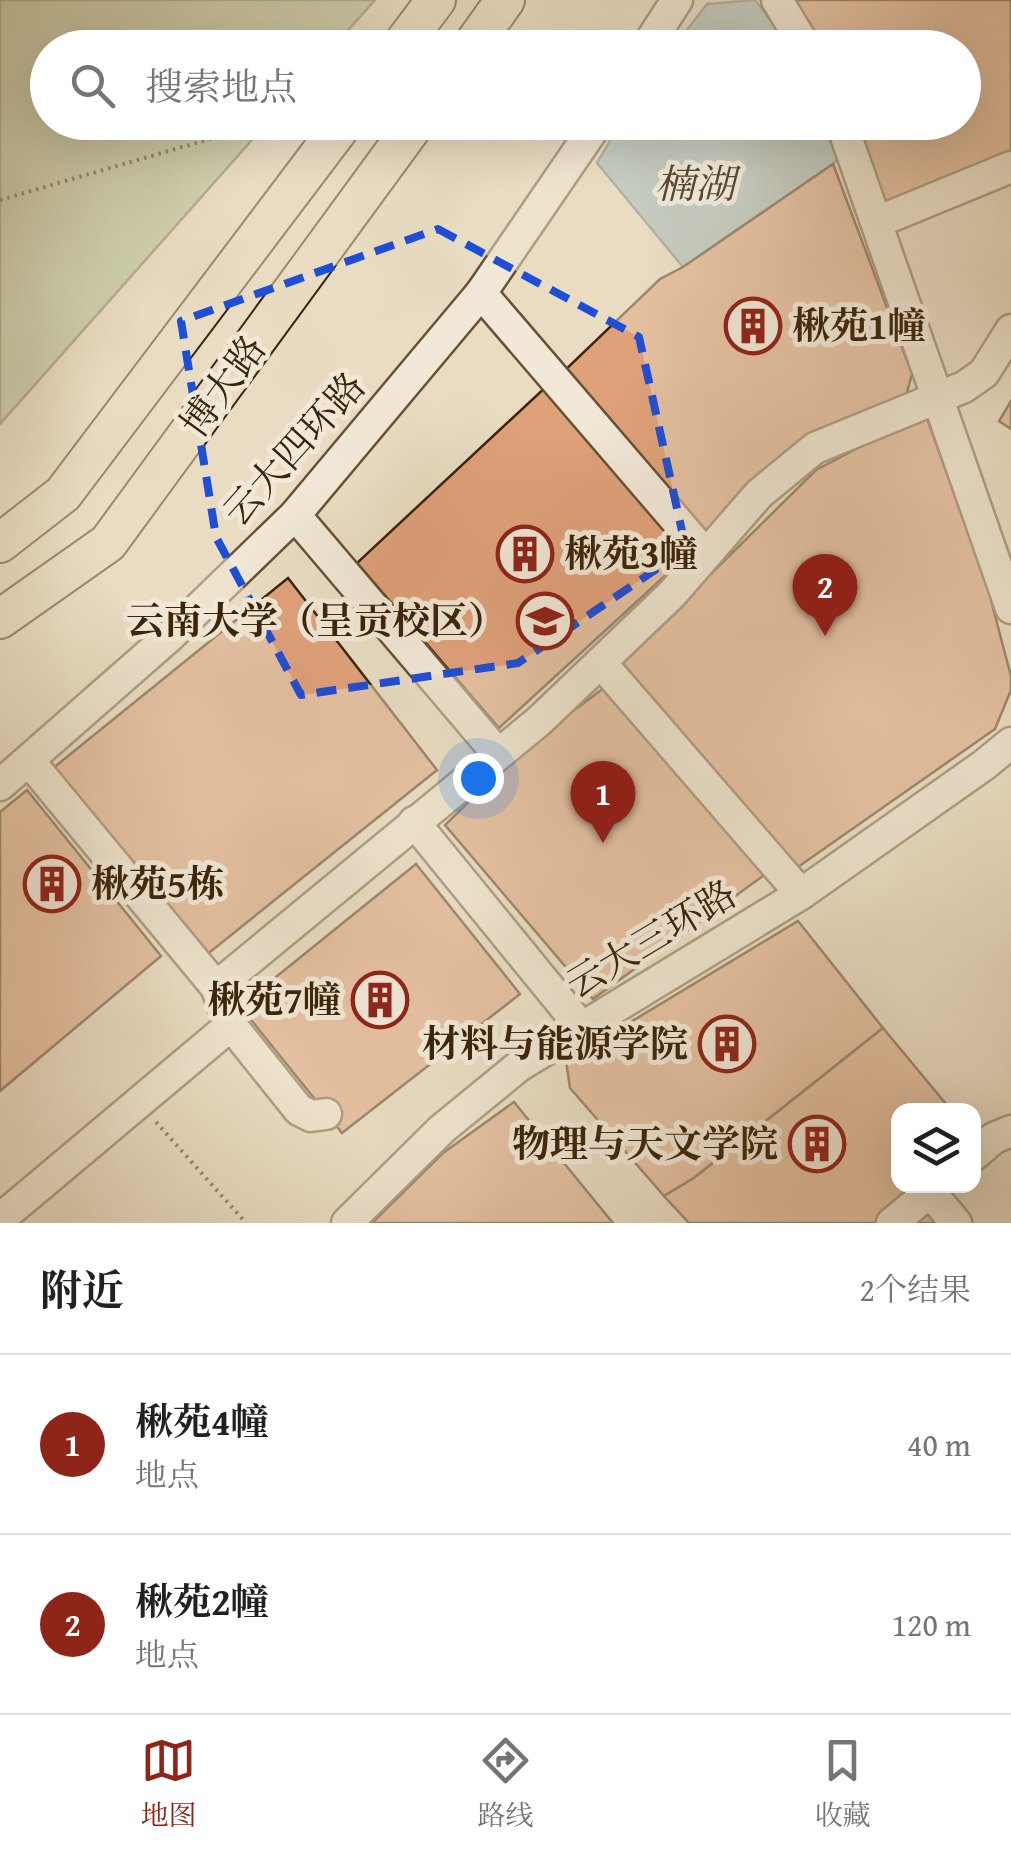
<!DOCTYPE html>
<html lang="zh">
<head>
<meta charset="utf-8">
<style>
	body { margin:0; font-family:"Gentium Book Plus","Noto Serif SC",serif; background:#f6f6f6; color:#202124 }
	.controls { position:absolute; right:30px; bottom:30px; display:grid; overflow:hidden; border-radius:20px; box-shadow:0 10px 40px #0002 }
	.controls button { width:90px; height:90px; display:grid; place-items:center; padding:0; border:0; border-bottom:2px solid #e0e0e0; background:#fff; color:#202124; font:50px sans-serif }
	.you { position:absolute; left:478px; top:778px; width:35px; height:35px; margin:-25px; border:8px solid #fff; border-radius:50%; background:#1a73e8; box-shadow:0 0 0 15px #1a73e833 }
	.badge { display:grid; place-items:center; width:65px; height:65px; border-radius:50%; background:#8f2418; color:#fff; font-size:32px; font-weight:700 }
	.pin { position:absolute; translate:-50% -82px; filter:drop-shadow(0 2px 5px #0008) }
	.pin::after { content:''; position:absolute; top:52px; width:35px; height:30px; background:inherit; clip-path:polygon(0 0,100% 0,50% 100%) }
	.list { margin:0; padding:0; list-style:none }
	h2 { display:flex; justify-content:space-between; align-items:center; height:130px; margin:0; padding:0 40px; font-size:42px }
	h2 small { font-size:32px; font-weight:400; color:#757577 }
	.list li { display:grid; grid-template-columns:65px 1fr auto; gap:30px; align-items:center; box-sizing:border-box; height:180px; padding:0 40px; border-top:2px solid #e0e0e0 }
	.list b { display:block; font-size:38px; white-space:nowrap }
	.list p { margin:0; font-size:32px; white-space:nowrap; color:#757577 }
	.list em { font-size:32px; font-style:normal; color:#757577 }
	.icon { flex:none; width:55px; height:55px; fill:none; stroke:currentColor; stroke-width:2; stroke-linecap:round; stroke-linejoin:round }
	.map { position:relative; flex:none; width:1011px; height:1223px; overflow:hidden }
	.search { position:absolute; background:#fff; box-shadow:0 10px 40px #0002; left:30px; right:30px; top:30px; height:110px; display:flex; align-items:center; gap:25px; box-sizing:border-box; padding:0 35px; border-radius:55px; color:#757577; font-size:38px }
	.sheet { height:490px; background:#fff }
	nav { display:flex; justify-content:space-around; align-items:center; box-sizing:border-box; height:140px; border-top:2px solid #e0e0e0; background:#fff; font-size:28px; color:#757577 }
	nav a { display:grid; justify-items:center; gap:5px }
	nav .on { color:#8f2418 }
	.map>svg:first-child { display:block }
	.green { fill:#b0c298; stroke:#767350; stroke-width:2.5 }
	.water { fill:#9cb9be; stroke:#767d75; stroke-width:2.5 }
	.building { fill:#dfa17a; stroke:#3c2408; stroke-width:2.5 }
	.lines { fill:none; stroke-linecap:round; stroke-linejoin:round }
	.minor-casing { stroke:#675236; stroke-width:35 }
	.major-casing { stroke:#3c2408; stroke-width:42 }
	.path { stroke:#3c2408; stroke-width:4; stroke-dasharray:2.5 5; stroke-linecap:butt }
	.minor { stroke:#f1e8d7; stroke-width:30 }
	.major { stroke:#e9dcc2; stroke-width:38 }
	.marked { fill:none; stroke:#1d4ed8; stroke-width:8; stroke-dasharray:20 12; stroke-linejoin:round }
	.labels { text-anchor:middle; stroke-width:10; stroke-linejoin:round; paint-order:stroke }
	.poi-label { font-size:38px; font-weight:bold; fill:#3c2408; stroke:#f1e8d7; text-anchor:end }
	.street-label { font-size:38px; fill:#3c2408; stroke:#f1e8d7 }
	.water-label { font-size:40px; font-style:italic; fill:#544936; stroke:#f1e8d7 }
</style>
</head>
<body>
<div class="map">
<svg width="1011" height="1223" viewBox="0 0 1011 1223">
	<rect width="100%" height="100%" fill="#e9dcc2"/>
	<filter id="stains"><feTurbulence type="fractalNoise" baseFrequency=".002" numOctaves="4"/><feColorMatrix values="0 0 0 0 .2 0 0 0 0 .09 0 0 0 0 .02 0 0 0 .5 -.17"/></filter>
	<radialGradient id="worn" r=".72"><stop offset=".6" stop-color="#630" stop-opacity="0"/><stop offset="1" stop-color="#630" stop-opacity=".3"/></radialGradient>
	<path class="green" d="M0,0h375l-42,47 -285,1v74l219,1 -267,301z"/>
	<g class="water">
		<path d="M755,0l37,47 -119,1 34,-44z"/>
		<path d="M621,122l206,1 15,31 -9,10 -150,103 -86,-104z"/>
	</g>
	<g class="building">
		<path d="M794,0h217v157l-124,53 -30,-88h107v-74h-143z"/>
		<path d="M833,164l79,210 -6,22 -85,33 -68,51 -52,56 -139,-163 98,-94 23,-12z"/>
		<path d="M550,383l134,162 -4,17 -181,166 -142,-165z"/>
		<path d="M1011,401v28l-12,-8z"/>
		<path d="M925,413l60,165 26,98v14l-16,39 -197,138 -12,-2 -159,-183 -6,-19 195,-193z"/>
		<path d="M288,578l149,192 -232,186 -153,-187z"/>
		<path d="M608,685l154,176 1,15 -170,123 -148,-174 81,-79z"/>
		<path d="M27,790l134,166 -161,135v-279z"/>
		<path d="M416,864l104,130 -178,139 -102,-127z"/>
		<path d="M798,921l85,107 -189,150 -30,18 -94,-108 -4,-27z"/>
		<path d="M883,1028l68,82h-53v76h25l-45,37h-189l-25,-27 30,-18z"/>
		<path d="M514,1102l99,121h-241l71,-70z"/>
		<path d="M929,1210l10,13h-25z"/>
	</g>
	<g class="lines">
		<g class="minor-casing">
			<g id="minor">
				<path d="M777,0l29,48"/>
				<path d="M646,48l31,-48"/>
				<path d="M841,122l170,486"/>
				<path d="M877,222l134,-55"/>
				<path d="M481,293l224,261"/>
				<path d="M295,515l203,239"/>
				<path d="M602,664l199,230"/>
				<path d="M30,762l186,225 15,38 68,85 12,6 15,-2"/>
				<path d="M0,785l171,-150 124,-120 186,-222 117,-171"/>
				<path d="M414,822l168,206"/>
				<path d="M216,987l323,-266 133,-127 87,-100 56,-46 149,-61 20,-14 27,-43"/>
				<path d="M974,1155l20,-17 17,-7"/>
				<path d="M930,1192l26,31"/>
				<path d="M0,1219l231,-194"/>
				<path d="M347,1223l95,-94 77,-63 282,-172 183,-129 27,-22"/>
				<path d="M892,1223l45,-37"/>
			</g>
		</g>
		<g class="major-casing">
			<g id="major">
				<path d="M400,48l36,-48"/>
				<path d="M471,48l34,-48"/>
				<path d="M0,543l63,-49 281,-372"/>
				<path d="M0,619l108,-76 308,-421"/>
			</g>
		</g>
		<g class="path">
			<path d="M0,200l268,-78"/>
			<path d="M156,1122l90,101"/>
		</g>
		<use href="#minor" class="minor"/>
		<use href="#major" class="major"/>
	</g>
	<path d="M0 0H1011V1223H0ZM438,229l201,108 47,212 -168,114 -217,32 -85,-158 -35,-216z" fill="#e9dcc2" fill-opacity=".55" fill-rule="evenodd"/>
	<path class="marked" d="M438,229l201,108 47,212 -168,114 -217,32 -85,-158 -35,-216z"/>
	<defs>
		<g id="building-ring" transform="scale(2.875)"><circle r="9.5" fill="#f1e8d7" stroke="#8f2418" stroke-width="1.5"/><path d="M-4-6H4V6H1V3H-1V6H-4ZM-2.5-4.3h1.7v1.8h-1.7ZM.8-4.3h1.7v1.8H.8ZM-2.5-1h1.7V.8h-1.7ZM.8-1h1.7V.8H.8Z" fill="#8f2418"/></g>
		<g id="university-ring" transform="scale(2.875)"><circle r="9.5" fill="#f1e8d7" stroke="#8f2418" stroke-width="1.5"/><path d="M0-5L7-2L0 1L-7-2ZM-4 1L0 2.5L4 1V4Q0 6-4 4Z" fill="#8f2418"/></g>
	</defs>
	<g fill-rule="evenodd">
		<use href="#building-ring" x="753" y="326"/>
		<use href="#building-ring" x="525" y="554"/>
		<use href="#university-ring" x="545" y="621"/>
		<use href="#building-ring" x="52" y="884"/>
		<use href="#building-ring" x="380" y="1000"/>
		<use href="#building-ring" x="727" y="1044"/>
		<use href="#building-ring" x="817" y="1144"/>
	</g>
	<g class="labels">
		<g class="poi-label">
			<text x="792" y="339" text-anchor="start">楸苑1幢</text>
			<text x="564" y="567" text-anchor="start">楸苑3幢</text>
			<text x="506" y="634">云南大学（呈贡校区）</text>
			<text x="91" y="897" text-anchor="start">楸苑5栋</text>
			<text x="341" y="1013">楸苑7幢</text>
			<text x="688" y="1057">材料与能源学院</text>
			<text x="778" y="1157">物理与天文学院</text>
		</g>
		<g class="street-label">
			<text transform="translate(223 386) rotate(-54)" y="13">博大路</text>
			<text transform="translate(294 449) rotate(-48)" y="13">云大四环路</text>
			<text transform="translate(651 939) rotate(-31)" y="13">云大三环路</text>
		</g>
		<g class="water-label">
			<text x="695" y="198">楠湖</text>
		</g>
	</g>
	<rect width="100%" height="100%" filter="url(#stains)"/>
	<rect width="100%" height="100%" fill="url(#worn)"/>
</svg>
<div class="controls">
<button><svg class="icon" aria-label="layers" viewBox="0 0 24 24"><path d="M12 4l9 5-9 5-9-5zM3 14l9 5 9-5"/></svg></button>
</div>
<div class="you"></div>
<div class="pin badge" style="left:603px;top:843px">1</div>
<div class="pin badge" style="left:825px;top:636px">2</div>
<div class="search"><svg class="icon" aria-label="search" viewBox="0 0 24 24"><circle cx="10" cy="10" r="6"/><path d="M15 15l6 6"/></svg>搜索地点</div>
</div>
<section class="sheet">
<h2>附近<small>2个结果</small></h2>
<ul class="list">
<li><span class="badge">1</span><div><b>楸苑4幢</b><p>地点</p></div><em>40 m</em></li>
<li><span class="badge">2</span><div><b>楸苑2幢</b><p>地点</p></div><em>120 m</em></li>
</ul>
</section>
<nav>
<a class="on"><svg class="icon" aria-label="map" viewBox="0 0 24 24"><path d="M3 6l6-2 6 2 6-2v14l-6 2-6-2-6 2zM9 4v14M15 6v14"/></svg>地图</a>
<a><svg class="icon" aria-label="directions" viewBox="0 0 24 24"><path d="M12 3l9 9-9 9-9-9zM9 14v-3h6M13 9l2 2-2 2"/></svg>路线</a>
<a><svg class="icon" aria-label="saved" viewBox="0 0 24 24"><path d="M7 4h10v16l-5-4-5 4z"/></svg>收藏</a>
</nav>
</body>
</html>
